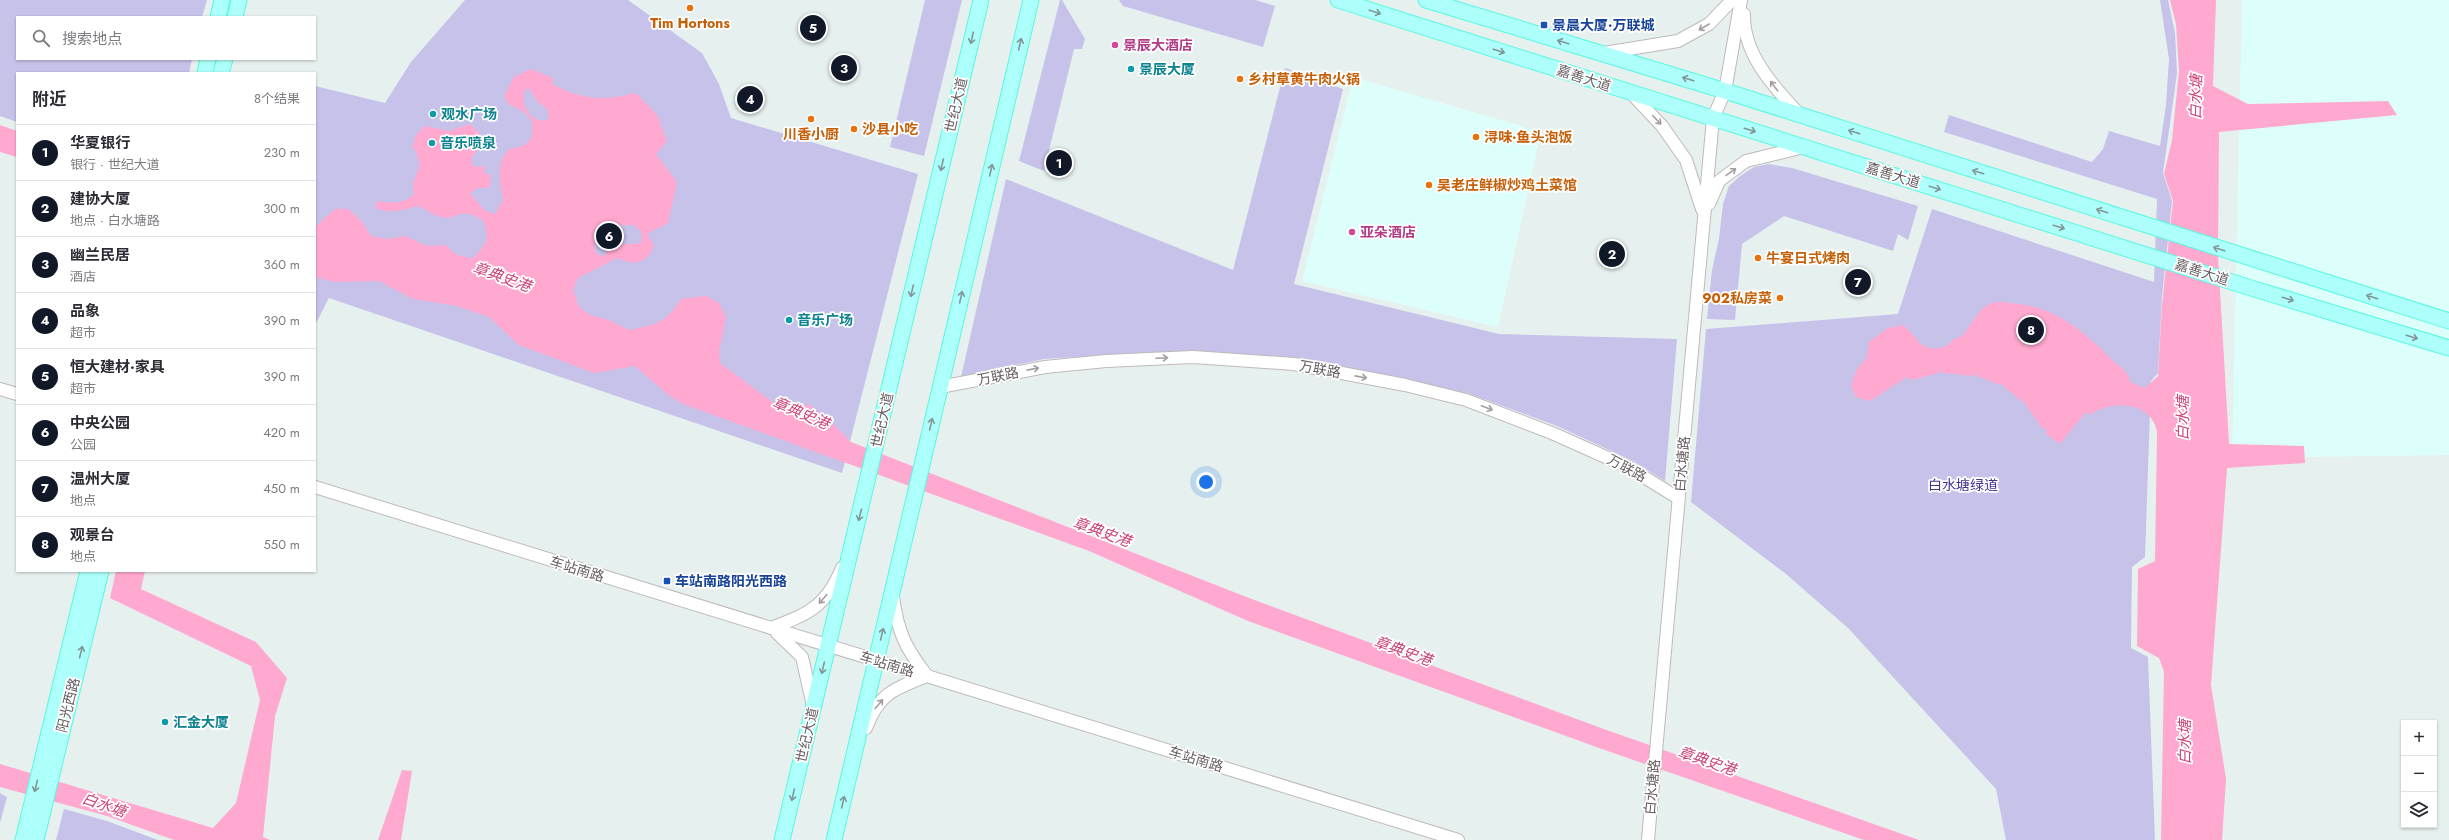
<!DOCTYPE html>
<html lang="zh">
<head>
<meta charset="utf-8">
<style>
	body { margin:0; font-family:Jost,"Noto Sans SC",sans-serif; background:#f2f2f3; color:#2b2b33 }
	.controls { position:absolute; right:12px; bottom:12px; display:grid; overflow:hidden; border-radius:0px; box-shadow:0 1px 3px #0004 }
	.controls button { width:36px; height:36px; display:grid; place-items:center; padding:0; border:0; border-bottom:1px solid #e1e1e2; background:#fff; color:#2b2b33; font:20px sans-serif }
	.you { position:absolute; left:1206px; top:482px; width:14px; height:14px; margin:-10px; border:3px solid #fff; border-radius:50%; background:#1a73e8; box-shadow:0 0 0 6px #1a73e833 }
	.badge { display:grid; place-items:center; width:26px; height:26px; border-radius:50%; background:#111827; color:#fff; font-size:13px; font-weight:700 }
	.pin { position:absolute; translate:-50% -50%; border:2px solid #fff; box-shadow:0 1px 4px #0006 }
	.list { margin:0; padding:0; list-style:none }
	h2 { display:flex; justify-content:space-between; align-items:center; height:52px; margin:0; padding:0 16px; font-size:17px }
	h2 small { font-size:13px; font-weight:400; color:#7c7c81 }
	.list li { display:grid; grid-template-columns:26px 1fr auto; gap:12px; align-items:center; box-sizing:border-box; height:56px; padding:0 16px; border-top:1px solid #e1e1e2 }
	.list b { display:block; font-size:15px; white-space:nowrap }
	.list p { margin:0; font-size:13px; white-space:nowrap; color:#7c7c81 }
	.list em { font-size:13px; font-style:normal; color:#7c7c81 }
	.icon { flex:none; width:22px; height:22px; fill:none; stroke:currentColor; stroke-width:2; stroke-linecap:round; stroke-linejoin:round }
	.map { position:relative; flex:none; width:2449px; height:840px; overflow:hidden }
	.search { position:absolute; background:#fff; box-shadow:0 1px 3px #0004; left:16px; top:16px; width:300px; height:44px; display:flex; align-items:center; gap:10px; box-sizing:border-box; padding:0 14px; border-radius:0px; color:#7c7c81; font-size:15px }
	.panel { position:absolute; background:#fff; box-shadow:0 1px 3px #0004; left:16px; top:72px; width:300px; height:500px; border-radius:0px }
	.map>svg:first-child { display:block }
	.commercial { fill:#ddfffb }
	.green { fill:#c6c2e9 }
	.water { fill:#ffa8d0; fill-rule:evenodd }
	.lines { fill:none; stroke-linecap:round; stroke-linejoin:round }
	.minor-casing { stroke:#c0b9bb; stroke-width:14 }
	.major-casing { stroke:#57f9dd; stroke-width:17 }
	.minor { stroke:#fff; stroke-width:12 }
	.major { stroke:#adfffb; stroke-width:15 }
	.oneway { stroke:#809697 }
	.oneway2 { stroke:#a49ea0 }
	.food-dot { fill:#e8710a; stroke:#fff; stroke-width:1.5 }
	.transit-dot { fill:#1a4fb4; stroke:#fff; stroke-width:1.5 }
	.hotel-dot { fill:#d1479c; stroke:#fff; stroke-width:1.5 }
	.culture-dot { fill:#0f9aa8; stroke:#fff; stroke-width:1.5 }
	.labels { text-anchor:middle; stroke-width:3.5; stroke-linejoin:round; paint-order:stroke }
	.food-label { font-size:14px; font-weight:bold; fill:#c56008; stroke:#fff; text-anchor:start }
	.transit-label { font-size:14px; font-weight:bold; fill:#164399; stroke:#fff; text-anchor:start }
	.hotel-label { font-size:14px; font-weight:bold; fill:#b23c85; stroke:#fff; text-anchor:start }
	.culture-label { font-size:14px; font-weight:bold; fill:#0d838f; stroke:#fff; text-anchor:start }
	.street-label { font-size:14px; fill:#675e61; stroke:#fff }
	.park-label { font-size:14px; fill:#423390; stroke:#fff }
	.water-label { font-size:15px; font-style:italic; fill:#ca4376; stroke:#fff }
</style>
</head>
<body>
<div class="map">
<svg width="2449" height="840" viewBox="0 0 2449 840">
	<rect width="100%" height="100%" fill="#e6f1ef"/>
	<g class="commercial">
		<path d="M2242,0h207v455l-217,3z"/>
		<path d="M1353,77l188,55 -43,195 -196,-46z"/>
	</g>
	<g class="green">
		<path d="M0,0h207l-5,17h-185v42h175l-3,14h-172v49l-17,-6z"/>
		<path d="M465,0h163l74,53 17,31 12,34 187,56 -76,299 -513,-175 -14,27v-239l70,17 26,-41z"/>
		<path d="M925,0h37l-38,156 -34,-9z"/>
		<path d="M1060,0h2l23,39 -3,10h-8l-30,122 -25,-10z"/>
		<path d="M1119,0h136l20,6 -12,41 -140,-41z"/>
		<path d="M2160,0h8l7,33 2,40 -14,100 9,28 -10,96 -4,76 -7,8 -6,176 -13,10 -1,81 17,9 7,183h-149l-10,-51 -148,-161 -62,-54 -95,-72 15,-173 192,-15 34,-105 222,73 3,-83 -213,-67 5,-17 143,47 11,-13 6,-18 51,15 6,-41 3,-46z"/>
		<path d="M1285,68l58,21 -49,195 205,50 178,5 -12,142 -32,-20 -76,-35 -87,-32 -61,-14 -113,-21 -189,-4 -63,4 -83,18 45,-198 227,91z"/>
		<path d="M1768,164l24,4 126,38 -10,34 -10,-6 -5,17 -109,-35 -42,28 -7,76 -28,-1 5,-49 7,-31 4,-35 6,-18 11,-10 14,-9z"/>
		<path d="M0,793l7,4 -7,26z"/>
		<path d="M64,809l43,12 51,19h-102z"/>
	</g>
	<g class="water">
		<path d="M2170,0h46l-3,86 35,18 140,-3 9,14 -178,17 -1,124 11,188 75,2 1,17 -78,5 -16,217 15,94 -4,61h-61l3,-168 -5,-14 -22,-12 1,-77 17,-8 2,-129c-5,-31 -46,-33 -67,-17l-4,-3 -26,32 -14,-10 1,-5h-4l-18,-25 1,-3 -3,1 -19,-15 -1,-3 -3,1 -23,-9 -1,-3 -4,3 -29,-3 -2,-3 -2,3 -28,7 -4,-3 -37,24 -14,-4 -5,-12 5,-14 11,-14 2,-15 17,-13 16,-4c16,9 14,26 38,23 7,-1 10,-5 14,-9 2,-1 4,-1 6,-2 12,-9 15,-26 30,-33 6,-3 13,-2 19,-1 43,2 73,26 103,57 6,6 19,13 18,22l15,6 13,-12 4,-71 11,-104 -9,-27 8,-34 7,-69 -3,-47z"/>
		<path d="M531,69l22,9 -1,6c30,16 51,17 84,9l21,22 10,26 -11,13 21,28 -9,41 -21,11 7,11c-7,20 -20,20 -37,13l-39,20 -5,12 6,17 11,8 19,5 20,10c28,-6 36,-6 52,-31l25,-3 13,7 7,15 -7,34 1,11 55,41 34,1 19,14 23,23 398,156 352,130 318,112h-55l-265,-92 -351,-127 -159,-70 -406,-147 -16,-10 -32,-28 -41,7 -75,-28 -30,-28 -32,-11 -44,-7 -34,-18 -44,1 -20,-5v-50l20,-18h13l14,13 9,14 17,3 17,-3 22,10 19,-1c8,10 15,12 27,13 14,-15 17,-18 10,-38 -26,-15 -24,1 -43,-3 -8,-2 -14,-8 -22,-11 -14,4 -29,8 -43,2l2,-7c13,2 27,4 37,-7l-1,-11 7,-18 -5,-16h-3l4,-14 9,-9 25,5 20,-7 13,13v8l-11,11v9l5,2 6,-1 2,2 -1,5 6,2 1,9 -3,4h-10l-8,5 14,17 11,4 8,-14c-3,-20 -8,-34 6,-51 20,-1 27,-11 22,-30l-8,-8 -15,-7 -4,-8 10,-19zM529,88l9,14 9,7 2,8 -2,3c-18,3 -26,-15 -23,-29zM622,225h11l8,6 1,10 -5,3h-15l-14,4 -3,8 -7,-1c-13,-18 12,-23 24,-30z"/>
		<path d="M0,125l17,6v26l-17,-5z"/>
		<path d="M116,571h29l-4,18 115,53 31,36 -12,38 -12,121 7,3h-96l-67,-24 -107,-29v-23l213,64 23,-25 24,-103 -9,-34 -141,-68z"/>
		<path d="M402,770l10,1 -11,69h-23z"/>
	</g>
	<g class="lines">
		<g class="minor-casing">
			<g id="minor">
				<path d="M1744,14c-1,41 30,73 56,101"/>
				<path d="M1604,53l74,-12 31,-17 23,-24"/>
				<path d="M1630,92l32,34 24,34 16,49"/>
				<path d="M1709,204l10,-23 27,-20 58,-14"/>
				<path d="M940,387l105,-20 61,-6 87,-4 101,7 111,21 61,15 86,33 76,34 50,31"/>
				<path d="M0,389l17,5"/>
				<path d="M315,487l1143,353"/>
				<path d="M771,628c37,-14 55,-21 71,-60"/>
				<path d="M777,633l25,24 11,49"/>
				<path d="M866,728c13,-35 28,-39 61,-52 -22,-29 -29,-43 -34,-79"/>
				<path d="M1648,840l65,-722 12,-27 16,-91"/>
			</g>
		</g>
		<g class="major-casing">
			<g id="major">
				<path d="M1338,0l913,288 198,60"/>
				<path d="M1426,0l299,91 724,230"/>
				<path d="M218,17l4,-17"/>
				<path d="M235,17l4,-17"/>
				<path d="M205,73l3,-14"/>
				<path d="M221,73l4,-14"/>
				<path d="M23,840l65,-269"/>
				<path d="M36,840l65,-269"/>
				<path d="M782,840l199,-840"/>
				<path d="M834,840l197,-840"/>
			</g>
		</g>
		<use href="#minor" class="minor"/>
		<use href="#major" class="major"/>
	</g>
	<defs><path id="oneway-shaft" d="M-6 0H5M1.5-3L5.5 0L1.5 3" fill="none" stroke-width="1.6" stroke-linecap="round" stroke-linejoin="round"/></defs>
	<g class="oneway">
		<use href="#oneway-shaft" transform="translate(1375 12) rotate(18)"/>
		<use href="#oneway-shaft" transform="translate(972 38) rotate(103)"/>
		<use href="#oneway-shaft" transform="translate(1563 42) rotate(-163)"/>
		<use href="#oneway-shaft" transform="translate(1020 44) rotate(-77)"/>
		<use href="#oneway-shaft" transform="translate(1499 51) rotate(18)"/>
		<use href="#oneway-shaft" transform="translate(1688 79) rotate(-163)"/>
		<use href="#oneway-shaft" transform="translate(1750 130) rotate(17)"/>
		<use href="#oneway-shaft" transform="translate(1854 132) rotate(-162)"/>
		<use href="#oneway-shaft" transform="translate(942 165) rotate(103)"/>
		<use href="#oneway-shaft" transform="translate(991 170) rotate(-77)"/>
		<use href="#oneway-shaft" transform="translate(1978 172) rotate(-162)"/>
		<use href="#oneway-shaft" transform="translate(1935 188) rotate(17)"/>
		<use href="#oneway-shaft" transform="translate(2102 211) rotate(-162)"/>
		<use href="#oneway-shaft" transform="translate(2059 227) rotate(17)"/>
		<use href="#oneway-shaft" transform="translate(2219 249) rotate(-162)"/>
		<use href="#oneway-shaft" transform="translate(912 291) rotate(103)"/>
		<use href="#oneway-shaft" transform="translate(961 297) rotate(-77)"/>
		<use href="#oneway-shaft" transform="translate(2372 297) rotate(-162)"/>
		<use href="#oneway-shaft" transform="translate(2288 299) rotate(17)"/>
		<use href="#oneway-shaft" transform="translate(2412 337) rotate(17)"/>
		<use href="#oneway-shaft" transform="translate(931 424) rotate(-77)"/>
		<use href="#oneway-shaft" transform="translate(860 515) rotate(104)"/>
		<use href="#oneway-shaft" transform="translate(882 634) rotate(-77)"/>
		<use href="#oneway-shaft" transform="translate(81 652) rotate(-76)"/>
		<use href="#oneway-shaft" transform="translate(823 668) rotate(103)"/>
		<use href="#oneway-shaft" transform="translate(36 786) rotate(104)"/>
		<use href="#oneway-shaft" transform="translate(793 795) rotate(103)"/>
		<use href="#oneway-shaft" transform="translate(843 802) rotate(-77)"/>
	</g>
	<g class="oneway2">
		<use href="#oneway-shaft" transform="translate(1704 27) rotate(150)"/>
		<use href="#oneway-shaft" transform="translate(1774 86) rotate(-127)"/>
		<use href="#oneway-shaft" transform="translate(1657 120) rotate(46)"/>
		<use href="#oneway-shaft" transform="translate(1731 172) rotate(-35)"/>
		<use href="#oneway-shaft" transform="translate(1162 358) rotate(-3)"/>
		<use href="#oneway-shaft" transform="translate(1033 369) rotate(-11)"/>
		<use href="#oneway-shaft" transform="translate(1361 377) rotate(11)"/>
		<use href="#oneway-shaft" transform="translate(1487 408) rotate(21)"/>
		<use href="#oneway-shaft" transform="translate(823 599) rotate(132)"/>
		<use href="#oneway-shaft" transform="translate(879 704) rotate(-50)"/>
	</g>
	<g class="food-dot">
		<circle cx="690" cy="8" r="4"/>
		<circle cx="1240" cy="79" r="4"/>
		<circle cx="811" cy="119" r="4"/>
		<circle cx="854" cy="129" r="4"/>
		<circle cx="1476" cy="137" r="4"/>
		<circle cx="1429" cy="185" r="4"/>
		<circle cx="1758" cy="258" r="4"/>
		<circle cx="1780" cy="298" r="4"/>
	</g>
	<g class="transit-dot">
		<rect x="1540" y="21" width="8" height="8" rx="2"/>
		<rect x="663" y="577" width="8" height="8" rx="2"/>
	</g>
	<g class="hotel-dot">
		<circle cx="1115" cy="45" r="4"/>
		<circle cx="1352" cy="232" r="4"/>
	</g>
	<g class="culture-dot">
		<circle cx="1131" cy="69" r="4"/>
		<circle cx="433" cy="114" r="4"/>
		<circle cx="432" cy="143" r="4"/>
		<circle cx="789" cy="320" r="4"/>
		<circle cx="165" cy="722" r="4"/>
	</g>
	<g class="labels">
		<g class="food-label">
			<text x="690" y="28" text-anchor="middle">Tim Hortons</text>
			<text x="1248" y="84">乡村草黄牛肉火锅</text>
			<text x="862" y="134">沙县小吃</text>
			<text x="811" y="139" text-anchor="middle">川香小厨</text>
			<text x="1484" y="142">浔味·鱼头泡饭</text>
			<text x="1437" y="190">吴老庄鲜椒炒鸡土菜馆</text>
			<text x="1766" y="263">牛宴日式烤肉</text>
			<text x="1772" y="303" text-anchor="end">902私房菜</text>
		</g>
		<g class="transit-label">
			<text x="1552" y="30">景晨大厦·万联城</text>
			<text x="675" y="586">车站南路阳光西路</text>
		</g>
		<g class="hotel-label">
			<text x="1123" y="50">景辰大酒店</text>
			<text x="1360" y="237">亚朵酒店</text>
		</g>
		<g class="culture-label">
			<text x="1139" y="74">景辰大厦</text>
			<text x="441" y="119">观水广场</text>
			<text x="440" y="148">音乐喷泉</text>
			<text x="797" y="325">音乐广场</text>
			<text x="173" y="727">汇金大厦</text>
		</g>
		<g class="street-label">
			<text transform="translate(1584 78) rotate(18)" y="5">嘉善大道</text>
			<text transform="translate(956 105) rotate(-77)" y="5">世纪大道</text>
			<text transform="translate(1893 175) rotate(17)" y="5">嘉善大道</text>
			<text transform="translate(2202 272) rotate(18)" y="5">嘉善大道</text>
			<text transform="translate(1320 369) rotate(10)" y="5">万联路</text>
			<text transform="translate(998 376) rotate(-11)" y="5">万联路</text>
			<text transform="translate(882 420) rotate(-77)" y="5">世纪大道</text>
			<text transform="translate(1682 464) rotate(-85)" y="5">白水塘路</text>
			<text transform="translate(1627 468) rotate(28)" y="5">万联路</text>
			<text transform="translate(577 569) rotate(17)" y="5">车站南路</text>
			<text transform="translate(887 664) rotate(17)" y="5">车站南路</text>
			<text transform="translate(68 705) rotate(-76)" y="5">阳光西路</text>
			<text transform="translate(807 735) rotate(-77)" y="5">世纪大道</text>
			<text transform="translate(1196 759) rotate(17)" y="5">车站南路</text>
			<text transform="translate(1652 787) rotate(-85)" y="5">白水塘路</text>
		</g>
		<g class="park-label">
			<text x="1963" y="490">白水塘绿道</text>
		</g>
		<g class="water-label">
			<text transform="translate(2196 97) rotate(-89)" y="5">白水塘</text>
			<text transform="translate(502 277) rotate(20)" y="5">章典史港</text>
			<text transform="translate(801 413) rotate(23)" y="5">章典史港</text>
			<text transform="translate(2183 418) rotate(-90)" y="5">白水塘</text>
			<text transform="translate(1102 532) rotate(20)" y="5">章典史港</text>
			<text transform="translate(1403 651) rotate(20)" y="5">章典史港</text>
			<text transform="translate(2185 742) rotate(-90)" y="5">白水塘</text>
			<text transform="translate(1707 761) rotate(19)" y="5">章典史港</text>
			<text transform="translate(104 805) rotate(19)" y="5">白水塘</text>
		</g>
	</g>
</svg>
<div class="controls">
<button>+</button>
<button>−</button>
<button><svg class="icon" aria-label="layers" viewBox="0 0 24 24"><path d="M12 4l9 5-9 5-9-5zM3 14l9 5 9-5"/></svg></button>
</div>
<div class="you"></div>
<div class="pin badge" style="left:1059px;top:163px">1</div>
<div class="pin badge" style="left:1612px;top:254px">2</div>
<div class="pin badge" style="left:844px;top:68px">3</div>
<div class="pin badge" style="left:750px;top:99px">4</div>
<div class="pin badge" style="left:813px;top:28px">5</div>
<div class="pin badge" style="left:609px;top:236px">6</div>
<div class="pin badge" style="left:1858px;top:282px">7</div>
<div class="pin badge" style="left:2031px;top:330px">8</div>
<div class="search"><svg class="icon" aria-label="search" viewBox="0 0 24 24"><circle cx="10" cy="10" r="6"/><path d="M15 15l6 6"/></svg>搜索地点</div>
<section class="panel">
<h2>附近<small>8个结果</small></h2>
<ul class="list">
<li><span class="badge">1</span><div><b>华夏银行</b><p>银行 · 世纪大道</p></div><em>230 m</em></li>
<li><span class="badge">2</span><div><b>建协大厦</b><p>地点 · 白水塘路</p></div><em>300 m</em></li>
<li><span class="badge">3</span><div><b>幽兰民居</b><p>酒店</p></div><em>360 m</em></li>
<li><span class="badge">4</span><div><b>品象</b><p>超市</p></div><em>390 m</em></li>
<li><span class="badge">5</span><div><b>恒大建材·家具</b><p>超市</p></div><em>390 m</em></li>
<li><span class="badge">6</span><div><b>中央公园</b><p>公园</p></div><em>420 m</em></li>
<li><span class="badge">7</span><div><b>温州大厦</b><p>地点</p></div><em>450 m</em></li>
<li><span class="badge">8</span><div><b>观景台</b><p>地点</p></div><em>550 m</em></li>
</ul>
</section>
</div>
</body>
</html>
